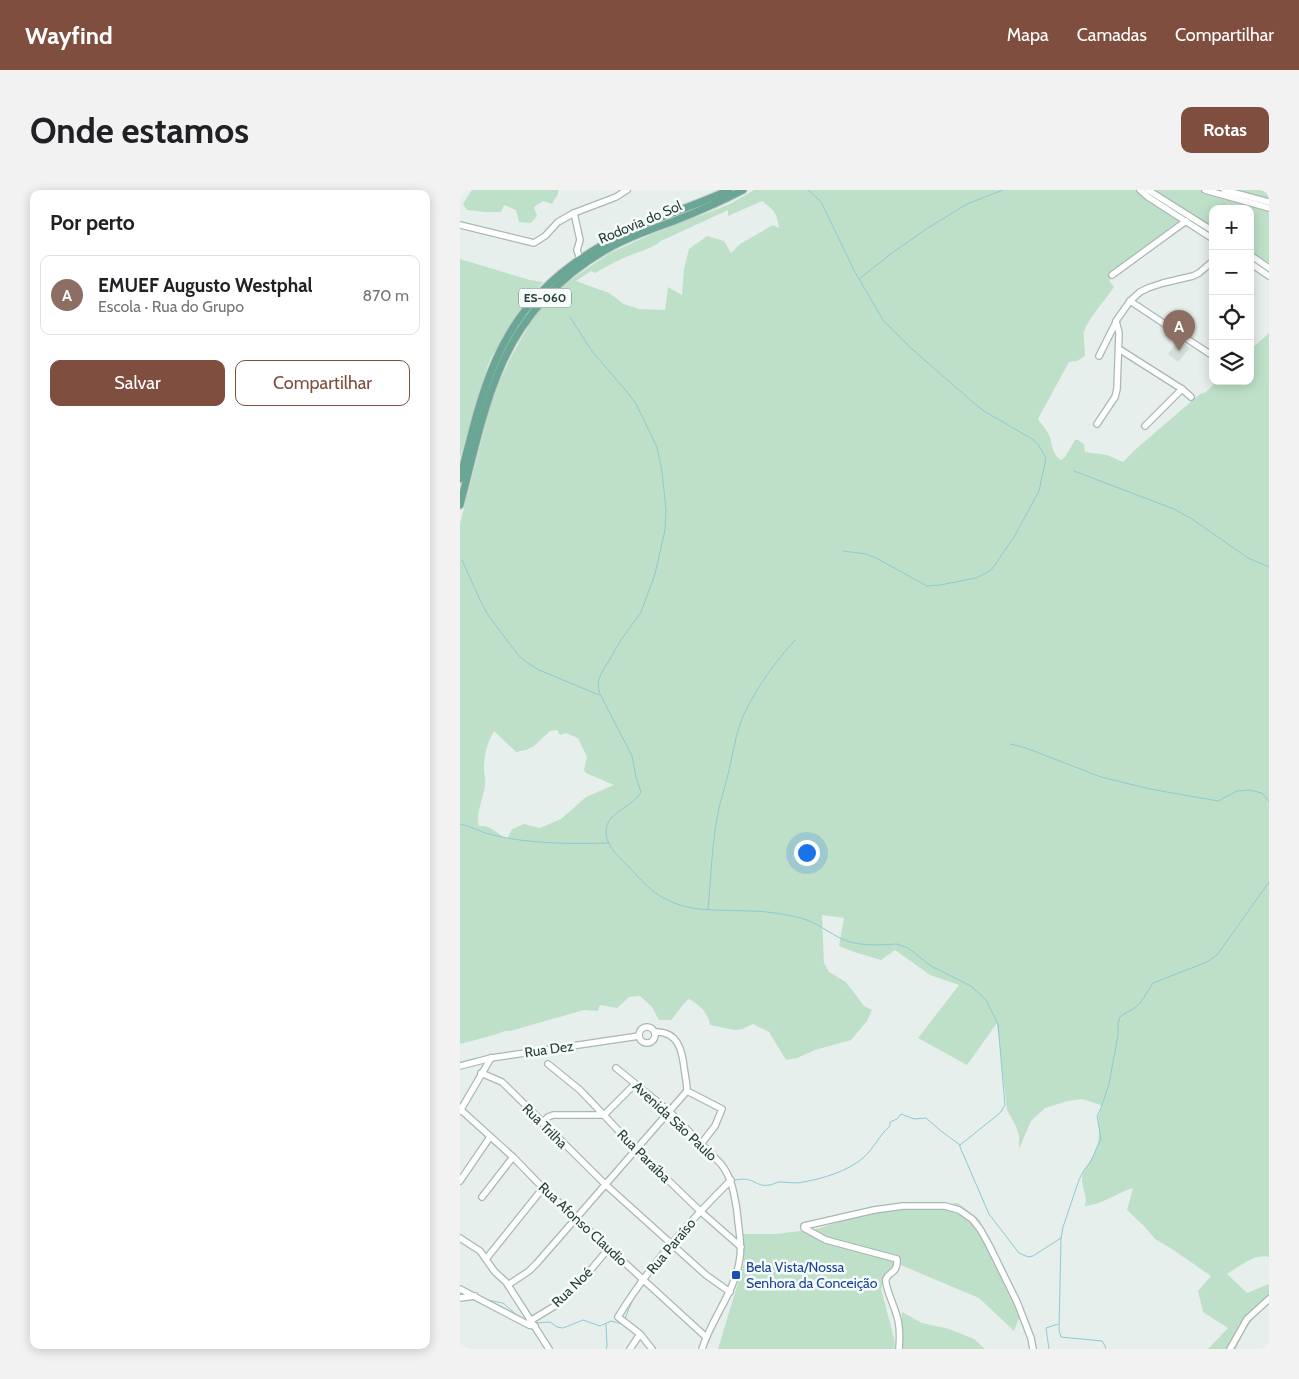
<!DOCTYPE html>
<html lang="pt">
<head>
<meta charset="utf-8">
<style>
	body { margin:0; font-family:Cabin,sans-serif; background:#f2f2f2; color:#202124 }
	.controls { position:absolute; right:15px; top:15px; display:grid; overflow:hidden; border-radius:10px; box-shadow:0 2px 12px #0003 }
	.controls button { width:45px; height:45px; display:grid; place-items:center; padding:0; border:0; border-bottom:1px solid #e0e0e0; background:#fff; color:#202124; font:25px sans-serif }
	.you { position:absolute; left:346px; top:662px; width:18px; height:18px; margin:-12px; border:4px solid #fff; border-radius:50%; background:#1a73e8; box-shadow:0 0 0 8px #1a73e833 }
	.badge { display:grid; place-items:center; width:32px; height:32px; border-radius:50%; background:#7f4e3f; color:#fff; font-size:16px; font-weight:700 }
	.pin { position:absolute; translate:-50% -41px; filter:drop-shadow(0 1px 2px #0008) }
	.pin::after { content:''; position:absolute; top:26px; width:18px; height:15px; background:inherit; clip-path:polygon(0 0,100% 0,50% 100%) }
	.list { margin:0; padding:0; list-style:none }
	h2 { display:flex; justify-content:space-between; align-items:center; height:65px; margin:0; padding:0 20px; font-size:21px }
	h2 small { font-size:16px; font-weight:400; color:#757577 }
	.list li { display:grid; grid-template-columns:32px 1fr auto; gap:15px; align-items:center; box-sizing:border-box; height:80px; margin:0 10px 10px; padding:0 10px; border:1px solid #e0e0e0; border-radius:10px }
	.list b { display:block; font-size:19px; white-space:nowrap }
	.list p { margin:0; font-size:16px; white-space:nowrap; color:#757577 }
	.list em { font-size:16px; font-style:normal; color:#757577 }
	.actions { display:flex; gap:10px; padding:15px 20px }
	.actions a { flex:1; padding:11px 0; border:1px solid #7f4e3f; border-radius:10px; text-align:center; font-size:18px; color:#7f4e3f }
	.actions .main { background:#7f4e3f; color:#fff }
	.icon { flex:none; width:28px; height:28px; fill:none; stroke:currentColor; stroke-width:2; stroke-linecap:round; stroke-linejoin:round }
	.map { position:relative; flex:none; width:809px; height:1159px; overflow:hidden; border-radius:10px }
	header { display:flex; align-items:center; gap:30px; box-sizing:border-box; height:70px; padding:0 25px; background:#7f4e3f; color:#fff }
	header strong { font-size:24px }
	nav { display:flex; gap:28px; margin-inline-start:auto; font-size:18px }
	.intro { display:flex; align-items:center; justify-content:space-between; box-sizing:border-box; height:120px; padding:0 30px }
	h1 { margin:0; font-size:35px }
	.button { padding:12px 22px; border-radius:10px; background:#7f4e3f; color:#fff; font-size:18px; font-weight:700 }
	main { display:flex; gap:30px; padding:0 30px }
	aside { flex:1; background:#fff; border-radius:10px; box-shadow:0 2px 12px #0003 }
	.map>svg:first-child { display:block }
	.built { fill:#d4dfda }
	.green { fill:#bfe0c8; fill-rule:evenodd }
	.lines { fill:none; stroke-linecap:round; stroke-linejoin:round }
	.stream { stroke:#8ec9d4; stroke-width:1 }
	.minor-casing { stroke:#a8b8b2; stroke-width:8 }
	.major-casing { stroke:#c2cac8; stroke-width:9 }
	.minor { stroke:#fff; stroke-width:5.5 }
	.major { stroke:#6aa596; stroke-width:7 }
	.transit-dot { fill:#1a4fb4; stroke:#f7fbf9; stroke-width:2 }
	.labels { text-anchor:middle; stroke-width:5; stroke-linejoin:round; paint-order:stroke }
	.shield { fill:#f7fbf9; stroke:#637a73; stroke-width:1 }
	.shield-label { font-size:12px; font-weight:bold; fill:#24423a }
	.street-label { font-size:14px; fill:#24423a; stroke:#f7fbf9 }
	.transit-label { font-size:14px; fill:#164399; stroke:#f7fbf9; text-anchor:start }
</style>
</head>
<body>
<header>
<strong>Wayfind</strong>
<nav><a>Mapa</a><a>Camadas</a><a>Compartilhar</a></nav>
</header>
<div class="intro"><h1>Onde estamos</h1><a class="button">Rotas</a></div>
<main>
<aside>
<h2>Por perto<small></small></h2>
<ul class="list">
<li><span class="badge" style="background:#8d6e63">A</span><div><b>EMUEF Augusto Westphal</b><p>Escola · Rua do Grupo</p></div><em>870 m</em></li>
</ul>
<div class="actions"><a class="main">Salvar</a><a>Compartilhar</a></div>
</aside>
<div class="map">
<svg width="809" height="1159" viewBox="0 0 809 1159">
	<rect width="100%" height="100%" fill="#e6efeb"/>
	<path class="built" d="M719,150l11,8 -12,14 -10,-8z"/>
	<g class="green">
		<path d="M12,0h86v4l-6,10 -9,-3 -9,6 3,9 -6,7 -12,-1 -3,-12 -12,-5 -3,7h-16l-18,-2 -4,-6z"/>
		<path d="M294,0h515v73l-19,-12v-42h-37v19l-20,-13 -8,12 -76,53 5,7c-8,12 -26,32 -30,45 -1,2 1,19 1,24l-8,5 -8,1 -31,57c3,5 8,9 10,14 5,10 3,21 13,27l4,-3 10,-17h3l6,4 1,8 22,3 16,7 13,-13 64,-55 6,-2 11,-11h33v-31l19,-17v924c-14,-4 -30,10 -42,17l20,19 22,-9v20c-19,16 -23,23 -33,45h-28l20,-21 -25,-16 -5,-21 13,-15 -39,-27 -17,-10 -10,-12 -18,-17 6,-22c-17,5 -31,17 -49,18 5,-7 -2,-17 -2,-26 0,-10 9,-19 13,-28 2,-5 4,-13 4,-19 1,-13 -4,-12 3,-26l-1,-2 -19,-6 -14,2 -23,7 -14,13 -12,28v-13l-3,-10 -9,-16 -10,-87 -30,42 -49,-27 41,-53 -29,-10 -35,-25 -14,10 -27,-8 -15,-6 5,-28 -22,-3 2,48 5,9 17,10 18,24 8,4 -5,11 -16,19 -36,10 -18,8 -11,2 -17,-28 -16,-8 -11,5 -7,1 -25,-5c-2,-12 -10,-20 -21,-26 -9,7 -11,14 -18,21h-12l-7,-13 -12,-11 -11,1 -12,11 -17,-3 -2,6 -14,-1 -74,21h-5l-11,4 -34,9v-520l29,-113 9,-26 12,-26 21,-38 15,-19 20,-19 44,-30 40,-18 80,-31zM302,11c12,9 15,12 17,27l-6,-3 -33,19 -9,9 -7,-12 -17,-5 -18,13 -5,20 -2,26 -14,-8 -3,23 -26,-1 -15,-5 -15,-11 -33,-12 15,-10 4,2c9,-5 19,-11 29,-15 13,-6 26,-8 37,-17l67,-31v6zM97,540l3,5 6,-2 12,5 9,19 -3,13 2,3 28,12 -28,12 -25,22 -21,9 -16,-4 -12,5 -5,10c-11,-6 -15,-14 -28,-13 -4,-13 5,-28 6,-42 1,-5 -1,-10 -1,-15 0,-14 3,-26 10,-38l22,21 10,-2 8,-4 16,-15z"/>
		<path d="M0,69l70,21 13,2 -15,18 -36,56 -4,9 -28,93z"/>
		<path d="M498,1013l22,17 9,27 31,69 -6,15 -35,-33 -83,-35 -11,15 -4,11 13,49 1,11h-177l26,-86 -3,-29h34l42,-5 57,-18z"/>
		<path d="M442,1122l20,11 27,6 25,10 11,10h-82l-2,-20z"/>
	</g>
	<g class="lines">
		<g class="stream">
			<path d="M348,0l8,7 5,5 34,70 28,48 29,29 63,55 9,7 48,28 6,5 8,14 -7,33 -25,46 -22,32 -4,3 -12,6 -36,7 -13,1 -51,-28 -10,-4 -23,-3"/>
			<path d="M399,89l33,-26 36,-25 39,-24 36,-14"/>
			<path d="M110,127l21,33 37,43 8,11 21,43 5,24 4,39 -1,20 -10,44 -14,38 -20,28 -20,34 -3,8 1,10 33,64 4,21 5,15c-8,16 -37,20 -35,42 1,13 15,25 24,34 7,8 15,17 24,24 31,22 59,17 94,19 18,0 36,3 53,7 14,4 24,12 37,19 19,10 38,8 59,7l11,4 23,18 40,20 15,14 12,24 7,81 -5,8 -40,32"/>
			<path d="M614,281l100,38 18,10 56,39 21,9"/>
			<path d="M2,370l19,42 7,13 30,40 8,7 13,8 60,25"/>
			<path d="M550,554l16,4 75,29 49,12 68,12 19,-10 13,-1 12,3 7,8"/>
			<path d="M0,634c12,2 21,9 33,11 35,9 80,9 116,8"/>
			<path d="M248,720c3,-34 4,-69 11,-102 2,-10 6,-20 8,-30 6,-22 8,-45 18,-66 13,-26 30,-50 50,-72"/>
			<path d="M273,991c20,-7 22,7 36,4 4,0 7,-3 11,-3 8,0 16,2 23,0 19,-3 45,-11 60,-24 11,-9 16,-23 27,-32v-4l7,-3 4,-5 13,5 12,-1 15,13 19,14v2l29,67 30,39 9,4 5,-1 28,-18"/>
			<path d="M27,1110l16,3 15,13"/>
			<path d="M165,1129l4,-11 6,-12"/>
			<path d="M76,1133l14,-1 7,5 6,1 20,-8 17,6 11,-5 11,3 1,-1"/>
			<path d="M146,1134l1,22 -1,3"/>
			<path d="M589,1159l-3,-21 12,-4"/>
			<path d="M646,1159l-1,-3 -3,-5 -41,-4 -2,-7 2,-92 2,-11 16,-47 5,-10 6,-7 11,-24 -4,-23 4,-8 8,-24 9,-49v-12l2,-6 4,-3 11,-6 6,-6 12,-19 54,-21 10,-7 52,-73"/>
		</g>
		<g class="minor-casing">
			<g id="minor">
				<path d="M680,0l8,7 65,42"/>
				<path d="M688,0l65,41"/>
				<path d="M745,0l64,18"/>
				<path d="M764,0l45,12"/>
				<path d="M114,23l6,27 -3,10 3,9"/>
				<path d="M0,35l74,18 11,-7 13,-14 16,-9 42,-16 11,-7"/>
				<path d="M790,65l19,13"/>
				<path d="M790,73l19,13"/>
				<path d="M652,85l74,-54"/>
				<path d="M670,111l83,55"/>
				<path d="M659,159l63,40 9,8"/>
				<path d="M639,166l17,-34"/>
				<path d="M637,234l18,-27 2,-8 2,-56 -3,-12 14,-20 10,-9 8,-4 15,-5 30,-7 6,-3 14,-12"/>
				<path d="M685,236l37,-37"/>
				<circle cx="187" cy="845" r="8"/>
				<path d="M195,842c22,-1 27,17 29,35 1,8 3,16 3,24"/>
				<path d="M88,874l32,26 56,59 64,62 41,36"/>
				<path d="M0,876l31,-8 148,-22"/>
				<path d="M156,878l53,43 52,53c11,14 13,29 16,47 1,15 5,31 3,46 -4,34 -28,60 -38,92"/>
				<path d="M21,883l21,9 104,103 100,90 24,17"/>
				<path d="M227,901l35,18 -7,17 -14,18"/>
				<path d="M1,920l52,47 30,31 163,149"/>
				<path d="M0,921l31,-53"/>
				<path d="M82,933l6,-6 5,-2h51l31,-31"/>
				<path d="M0,991l30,-44"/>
				<path d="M22,1007l31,-40"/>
				<path d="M0,1048l20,13 15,21 11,10 43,67"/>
				<path d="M26,1069l57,-71"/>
				<path d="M48,1095l21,-14 8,-8 150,-172"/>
				<path d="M0,1099l69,36 6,1"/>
				<path d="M0,1108l15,-2"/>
				<path d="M70,1131l28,-17 25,-25 26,-31"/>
				<path d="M170,1159l10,-15"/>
				<path d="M192,1159l-12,-15 -22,-17c31,-51 71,-95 113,-137"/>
				<path d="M439,1159c2,-25 -1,-32 -10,-55 -1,-3 -4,-12 -3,-15 3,-8 12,-5 11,-20l-71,-19 -22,-12v-2l70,-16 29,-4h42l14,4 13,9 8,10 9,16 28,57 14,36 2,11"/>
				<path d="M770,1159l17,-30 22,-20"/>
			</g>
		</g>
		<g class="major-casing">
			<g id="major">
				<path d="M0,289c10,-39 19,-80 35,-117 27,-64 74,-102 136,-132 32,-15 66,-25 98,-40"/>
				<path d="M0,315c12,-44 21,-91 39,-134 21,-53 62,-97 112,-124 20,-11 41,-18 63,-26 23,-9 46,-19 69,-31"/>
			</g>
		</g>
		<use href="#minor" class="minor"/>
		<use href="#major" class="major"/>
	</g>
	<rect class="transit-dot" x="271" y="1080" width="10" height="10" rx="2.5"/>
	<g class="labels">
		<rect class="shield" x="59" y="98.5" width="52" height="19" rx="4"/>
		<g class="shield-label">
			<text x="85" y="112">ES-060</text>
		</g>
		<g class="street-label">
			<text transform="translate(180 32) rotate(-23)" y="5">Rodovia do Sol</text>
			<text transform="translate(89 859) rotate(-8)" y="5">Rua Dez</text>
			<text transform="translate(215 931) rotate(43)" y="5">Avenida São Paulo</text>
			<text transform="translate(85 936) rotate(45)" y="5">Rua Trilha</text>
			<text transform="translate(184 966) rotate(45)" y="5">Rua Paraíba</text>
			<text transform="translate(123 1034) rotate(43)" y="5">Rua Afonso Claudio</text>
			<text transform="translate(211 1056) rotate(-50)" y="5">Rua Paraíso</text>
			<text transform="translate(112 1097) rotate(-44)" y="5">Rua Noé</text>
		</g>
		<g class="transit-label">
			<text x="286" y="1082">Bela Vista/Nossa<tspan x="286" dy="16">Senhora da Conceição</tspan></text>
		</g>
	</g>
</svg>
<div class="controls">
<button>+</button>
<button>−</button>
<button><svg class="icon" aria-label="locate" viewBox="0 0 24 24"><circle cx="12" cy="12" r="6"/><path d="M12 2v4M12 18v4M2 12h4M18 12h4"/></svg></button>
<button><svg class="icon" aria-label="layers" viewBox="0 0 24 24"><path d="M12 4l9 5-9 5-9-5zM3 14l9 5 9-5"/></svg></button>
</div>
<div class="you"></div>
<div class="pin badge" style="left:719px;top:161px;background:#8d6e63">A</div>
</div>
</main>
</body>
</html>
